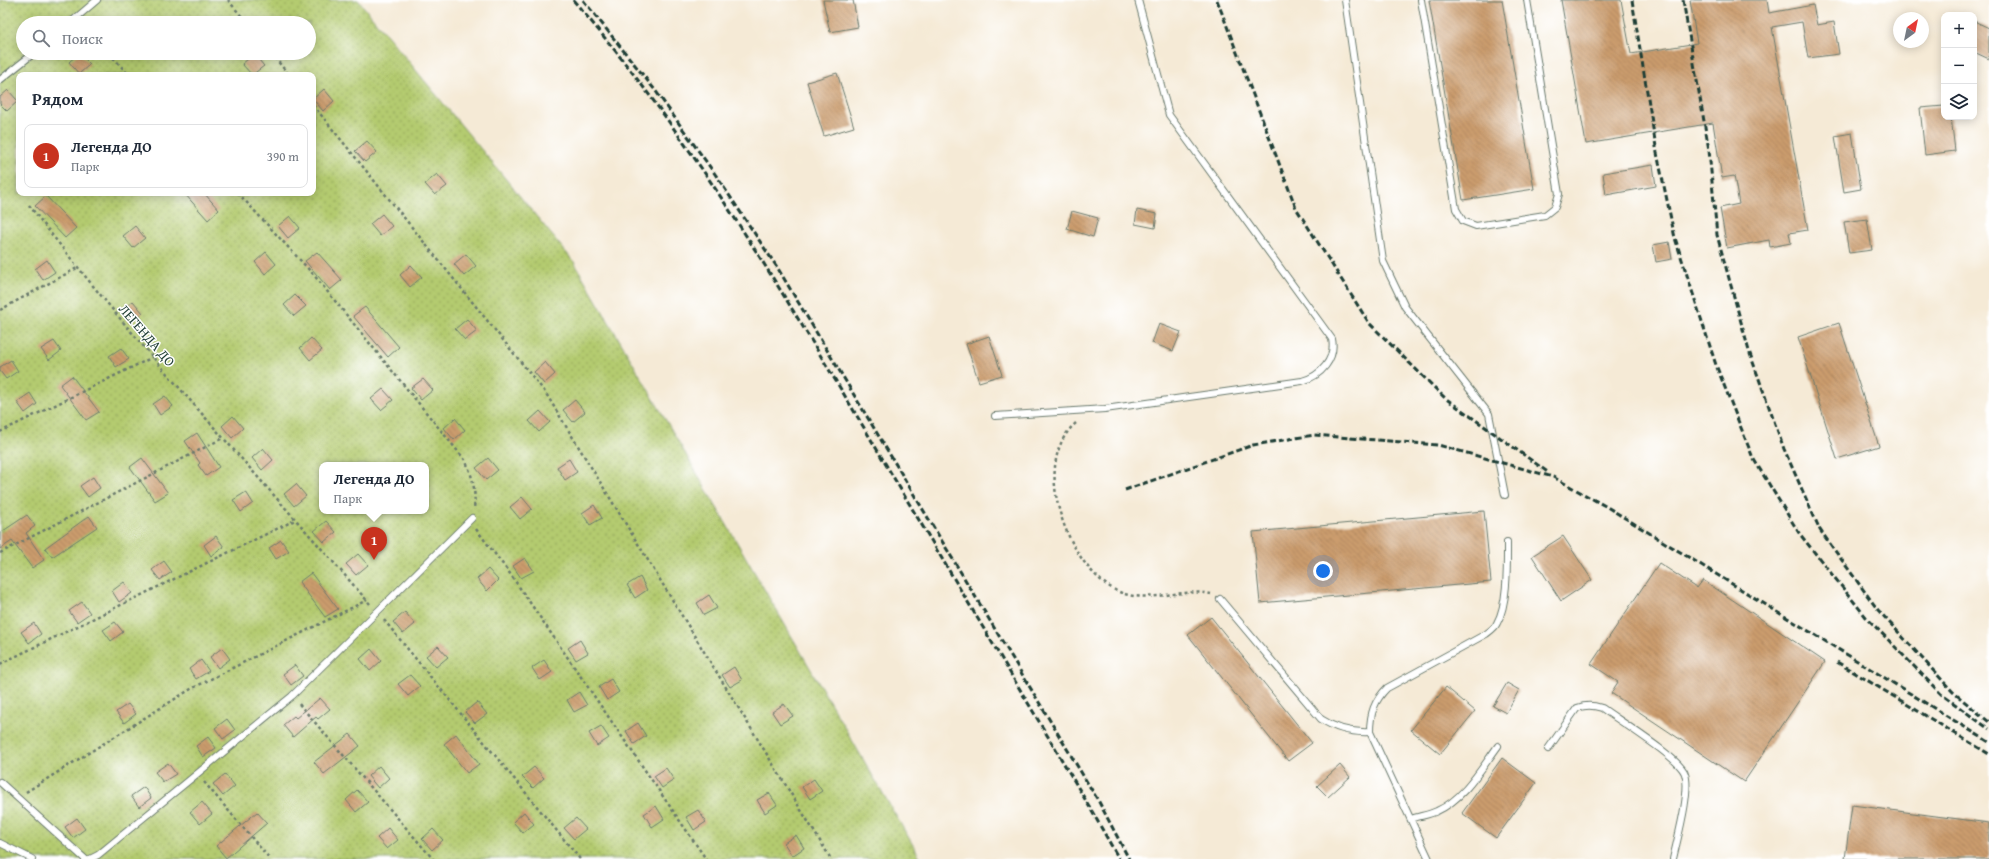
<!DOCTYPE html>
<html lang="ru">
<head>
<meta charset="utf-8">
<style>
	body { margin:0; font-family:"Gentium Book Plus",serif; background:#f2f2f3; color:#1f2937 }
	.controls { position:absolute; right:12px; top:12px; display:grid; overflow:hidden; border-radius:8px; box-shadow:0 2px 10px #0003 }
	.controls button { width:36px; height:36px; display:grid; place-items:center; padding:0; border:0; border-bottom:1px solid #e0e1e3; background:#fff; color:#1f2937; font:20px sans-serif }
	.compass { position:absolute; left:1893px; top:12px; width:36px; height:36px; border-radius:50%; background:#fff; box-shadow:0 2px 10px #0003; rotate:33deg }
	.you { position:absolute; left:1323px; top:571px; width:14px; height:14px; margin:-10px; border:3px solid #fff; border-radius:50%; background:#1a73e8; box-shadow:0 0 0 6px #1a73e833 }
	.badge { display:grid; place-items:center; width:26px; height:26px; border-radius:50%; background:#c8321e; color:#fff; font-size:13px; font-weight:700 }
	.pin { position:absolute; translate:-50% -33px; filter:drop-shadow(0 1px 2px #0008) }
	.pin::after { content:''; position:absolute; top:21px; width:14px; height:12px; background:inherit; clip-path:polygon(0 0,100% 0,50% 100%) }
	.popup { position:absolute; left:319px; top:462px; width:110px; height:52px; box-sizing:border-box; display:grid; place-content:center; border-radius:8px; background:#fff; filter:drop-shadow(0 1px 3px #0005); font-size:13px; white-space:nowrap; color:#747a83 }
	.popup b { font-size:15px; color:#1f2937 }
	.popup::after { content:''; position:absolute; left:50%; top:100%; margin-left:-8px; border:8px solid transparent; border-top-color:#fff }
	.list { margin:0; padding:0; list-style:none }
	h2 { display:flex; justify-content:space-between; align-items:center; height:52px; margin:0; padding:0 16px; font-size:17px }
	h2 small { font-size:13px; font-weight:400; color:#747a83 }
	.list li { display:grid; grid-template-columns:26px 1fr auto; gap:12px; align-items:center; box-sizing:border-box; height:64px; margin:0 8px 8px; padding:0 8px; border:1px solid #e0e1e3; border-radius:8px }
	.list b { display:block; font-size:15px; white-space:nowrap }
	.list p { margin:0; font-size:13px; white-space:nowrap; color:#747a83 }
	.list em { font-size:13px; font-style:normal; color:#747a83 }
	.icon { flex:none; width:22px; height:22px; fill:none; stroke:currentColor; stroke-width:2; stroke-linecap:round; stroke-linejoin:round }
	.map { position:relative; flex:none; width:1989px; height:859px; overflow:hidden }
	.search { position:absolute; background:#fff; box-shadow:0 2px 10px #0003; left:16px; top:16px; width:300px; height:44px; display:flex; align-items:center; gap:10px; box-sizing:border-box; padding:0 14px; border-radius:22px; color:#747a83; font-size:15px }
	.panel { position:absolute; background:#fff; box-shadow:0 2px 10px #0003; left:16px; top:72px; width:300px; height:124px; border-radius:8px }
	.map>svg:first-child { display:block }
	.green { fill:url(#green-dots); stroke:#6a8452; fill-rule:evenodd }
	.building { fill:url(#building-back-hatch) }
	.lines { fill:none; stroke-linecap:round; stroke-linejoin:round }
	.service-casing { stroke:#6a7a6d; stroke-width:8 }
	.path { stroke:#6a7a6d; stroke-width:2.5; stroke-dasharray:3 3; stroke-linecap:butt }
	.service { stroke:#fff; stroke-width:6 }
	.rail { stroke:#1f3d34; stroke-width:3; stroke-dasharray:6 3; stroke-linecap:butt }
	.labels { text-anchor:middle; stroke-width:3; stroke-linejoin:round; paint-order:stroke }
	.street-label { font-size:14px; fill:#1f3d34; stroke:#fff }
</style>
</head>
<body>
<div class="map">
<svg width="1989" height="859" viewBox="0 0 1989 859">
	<defs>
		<pattern id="green-dots" width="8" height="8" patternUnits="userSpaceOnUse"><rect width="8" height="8" fill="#b4cb70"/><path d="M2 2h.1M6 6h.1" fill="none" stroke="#92a65d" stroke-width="1.8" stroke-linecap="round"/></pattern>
		<pattern id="building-back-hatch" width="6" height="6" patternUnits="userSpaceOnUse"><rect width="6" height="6" fill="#cb9c6d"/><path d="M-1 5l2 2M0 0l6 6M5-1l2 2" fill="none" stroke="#a4805a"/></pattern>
	</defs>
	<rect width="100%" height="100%" fill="#fff"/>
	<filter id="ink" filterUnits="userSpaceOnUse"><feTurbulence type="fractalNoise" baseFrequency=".025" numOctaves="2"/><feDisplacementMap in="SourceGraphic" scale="8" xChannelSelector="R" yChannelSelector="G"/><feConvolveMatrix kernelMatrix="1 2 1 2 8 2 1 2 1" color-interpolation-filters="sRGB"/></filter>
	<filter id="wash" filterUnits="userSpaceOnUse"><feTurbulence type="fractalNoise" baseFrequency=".012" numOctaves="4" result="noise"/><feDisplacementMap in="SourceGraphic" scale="16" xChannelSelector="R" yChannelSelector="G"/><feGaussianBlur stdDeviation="0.9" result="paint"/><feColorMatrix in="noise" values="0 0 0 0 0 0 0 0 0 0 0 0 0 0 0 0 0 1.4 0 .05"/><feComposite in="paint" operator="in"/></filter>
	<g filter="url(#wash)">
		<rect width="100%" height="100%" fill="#f5ead6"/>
		<path class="green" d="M0,0h358l216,262 347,597h-921zM23,23h286v30h-286zM19,75h294v118h-294zM322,465h104v46h-104z"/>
		<g id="blocks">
			<g class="building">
				<path d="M823,0h30l5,27 -28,5z"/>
				<path d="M1429,0h73l32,189 -71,11z"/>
				<path d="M1561,0h60l10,54 66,-11 -7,-43h77l2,13 44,-8 4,20 17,-3 5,32 -31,4 -6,-36 -30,5 36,203 -19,3 2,10 -21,4 -1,-7 -42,8 -7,-40 19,-4 -5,-28 -12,2 -9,-55 -127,21z"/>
				<path d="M1974,21l15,7v31l-15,-7z"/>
				<path d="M79,53l11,11 -11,10 -10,-12z"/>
				<path d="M254,54l10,12 -12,9 -10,-11z"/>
				<path d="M837,73l17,54 -30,9 -17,-54z"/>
				<path d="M324,89l10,12 -11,10 -10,-12z"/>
				<path d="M8,90l10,11 -11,10 -7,-7v-7z"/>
				<path d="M1944,106v11h7l4,34 -30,4 -5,-47z"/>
				<path d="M1852,133l9,56 -17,3 -9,-56z"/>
				<path d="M367,141l10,11 -12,10 -10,-11z"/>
				<path d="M1653,165l3,21 -50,9 -3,-22z"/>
				<path d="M437,174l10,12 -12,9 -10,-11z"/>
				<path d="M184,193h20l15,17 -11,10z"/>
				<path d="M46,196l30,32 -11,10 -30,-32z"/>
				<path d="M1137,210l20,4 -2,14 -20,-4z"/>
				<path d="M1072,211l26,7 -5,19 -26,-8z"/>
				<path d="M382,214l10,12 -12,10 -10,-12z"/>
				<path d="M290,216l10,12 -12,10 -10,-12z"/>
				<path d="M1867,219l5,31 -23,3 -5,-31z"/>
				<path d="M135,226l10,12 -12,10 -10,-12z"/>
				<path d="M1669,242l3,17 -16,3 -3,-17z"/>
				<path d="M266,252l10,12 -11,10 -10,-12z"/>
				<path d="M317,252l25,28 -12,10 -25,-29z"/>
				<path d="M466,254l10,12 -12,10 -10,-12z"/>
				<path d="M47,260l8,12 -12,8 -8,-11z"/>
				<path d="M411,265l11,12 -12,10 -10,-12z"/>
				<path d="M295,295l11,11 -12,10 -10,-11z"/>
				<path d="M133,301l10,12 -12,10 -10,-12z"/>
				<path d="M365,307l34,40 -11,10 -35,-41z"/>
				<path d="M467,319l10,12 -12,9 -10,-11z"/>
				<path d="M1839,323l40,123 -42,13 -39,-122z"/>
				<path d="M1159,324l22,8 -8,19 -21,-8z"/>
				<path d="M989,336l13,39 -23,7 -13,-38z"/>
				<path d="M311,338l11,12 -12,10 -10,-12z"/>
				<path d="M54,341l7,10 -12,9 -8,-11z"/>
				<path d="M121,348l8,11 -13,8 -7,-11z"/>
				<path d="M11,360l7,11 -12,8 -6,-8v-4z"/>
				<path d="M545,362l10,12 -11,10 -10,-12z"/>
				<path d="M72,376l27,36 -13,8 -26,-35z"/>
				<path d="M423,379l10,11 -12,10 -10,-12z"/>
				<path d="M383,389l10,11 -12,10 -10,-11z"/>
				<path d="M30,393l7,11 -12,9 -8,-11z"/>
				<path d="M165,396l8,10 -13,9 -7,-11z"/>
				<path d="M575,400l10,12 -12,10 -10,-12z"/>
				<path d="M540,411l10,11 -11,10 -10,-11z"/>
				<path d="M233,416l10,12 -11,10 -10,-12z"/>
				<path d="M455,418l10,12 -11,10 -10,-12z"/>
				<path d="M197,433l22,34 -13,9 -8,-11 2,-2 -15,-22z"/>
				<path d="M263,448l10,12 -11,10 -10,-12z"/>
				<path d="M142,458l26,35 -13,8 -25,-34z"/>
				<path d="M488,458l10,12 -12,10 -10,-12z"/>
				<path d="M569,459l8,13 -12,8 -8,-13z"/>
				<path d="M93,477l7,11 -12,9 -8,-11z"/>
				<path d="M296,484l10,12 -12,10 -10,-12z"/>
				<path d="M246,492l7,11 -12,9 -8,-12z"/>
				<path d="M522,497l10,12 -12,10 -10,-12z"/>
				<path d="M594,505l8,13 -12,7 -8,-12z"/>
				<path d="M1484,511l7,71 -231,21 -7,-71z"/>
				<path d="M27,515l8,11 -9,7 18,27 -12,8 -20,-27 -12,8v-16z"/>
				<path d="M89,516l8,11 -45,30 -7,-9z"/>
				<path d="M326,521l10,11 -12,10 -10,-11z"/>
				<path d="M216,536l8,11 -13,9 -7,-11z"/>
				<path d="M1563,536l29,44 -31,21 -29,-45z"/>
				<path d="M281,540l8,11 -13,8 -7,-11z"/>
				<path d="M358,554l10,11 -12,10 -10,-11z"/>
				<path d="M525,558l9,13 -13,7 -8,-12z"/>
				<path d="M164,561l8,11 -12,8 -8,-10z"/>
				<path d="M1659,563l38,25 6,-8 122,82 -81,120 -133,-89 7,-11 -27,-18z"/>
				<path d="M488,569l10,11 -11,11 -10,-12z"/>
				<path d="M311,573l27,36 -13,8 -26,-35z"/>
				<path d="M640,577l7,13 -12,8 -8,-13z"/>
				<path d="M124,582l8,11 -13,9 -7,-11z"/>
				<path d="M709,595l8,13 -13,7 -7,-12z"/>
				<path d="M82,602l8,11 -13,9 -8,-11z"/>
				<path d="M405,612l10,12 -12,10 -10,-12z"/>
				<path d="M1211,617l101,126 -24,18 -100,-126z"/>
				<path d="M115,622l8,10 -12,9 -8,-11z"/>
				<path d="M34,623l7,11 -12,9 -8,-11z"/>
				<path d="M580,640l8,13 -12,7 -8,-12z"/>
				<path d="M438,646l10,11 -12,10 -10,-11z"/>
				<path d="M222,648l8,11 -12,9 -8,-11z"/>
				<path d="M371,649l10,12 -11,10 -10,-12z"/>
				<path d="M201,660l8,11 -13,8 -7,-10z"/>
				<path d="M544,660l8,12 -12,8 -8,-12z"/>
				<path d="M295,665l8,11 -12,9 -8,-11z"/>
				<path d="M734,667l8,13 -12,7 -8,-12z"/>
				<path d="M410,675l10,11 -12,10 -10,-12z"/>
				<path d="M611,679l8,13 -12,8 -8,-13z"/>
				<path d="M1507,683l12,7 -13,23 -13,-7z"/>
				<path d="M1446,687l29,24 -35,43 -29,-24z"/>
				<path d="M579,692l8,13 -13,7 -7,-12z"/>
				<path d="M320,698l10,11 -12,10 -2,-2 -23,20 -10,-12 11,-9 2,2z"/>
				<path d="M477,702l10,12 -12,9 -10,-11z"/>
				<path d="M128,704l8,10 -12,9 -8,-11z"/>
				<path d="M784,704l9,12 -13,8 -8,-12z"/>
				<path d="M227,719l8,11 -12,9 -8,-11z"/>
				<path d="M638,723l8,13 -12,8 -8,-13z"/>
				<path d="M601,726l8,12 -12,8 -8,-13z"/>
				<path d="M350,734l10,12 -36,28 -10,-12z"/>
				<path d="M456,734l23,30 -12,9 -23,-29z"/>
				<path d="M208,737l8,11 -13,9 -7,-11z"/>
				<path d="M1502,758l34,25 -40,55 -34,-25z"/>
				<path d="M168,763l8,11 -13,8 -8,-10z"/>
				<path d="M1340,765l10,12 -22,20 -11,-11z"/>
				<path d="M379,766l10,12 -11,10 -10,-12z"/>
				<path d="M534,767l10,11 -11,10 -11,-11z"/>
				<path d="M666,768l8,12 -12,8 -8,-12z"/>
				<path d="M225,774l10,12 -12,10 -10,-12z"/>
				<path d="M814,779l8,12 -12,8 -8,-12z"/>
				<path d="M144,787l7,11 -12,9 -8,-11z"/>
				<path d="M357,790l11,12 -12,10 -10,-12z"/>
				<path d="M769,793l8,12 -12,8 -8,-13z"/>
				<path d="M202,802l10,12 -12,10 -10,-12z"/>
				<path d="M1852,805l137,18v36h-144z"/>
				<path d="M656,806l8,13 -12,8 -8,-13z"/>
				<path d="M698,810l8,12 -12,8 -8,-13z"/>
				<path d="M257,812l10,11 -41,35 -10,-12z"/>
				<path d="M524,812l10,12 -11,9 -10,-11z"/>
				<path d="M77,818l8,11 -12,9 -8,-11z"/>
				<path d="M576,818l10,11 -12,10 -10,-11z"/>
				<path d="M388,828l10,12 -11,9 -10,-11z"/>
				<path d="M433,829l10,11 -11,10 -10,-11z"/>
				<path d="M796,835l8,13 -12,8 -8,-13z"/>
			</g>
		</g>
	</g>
	<g filter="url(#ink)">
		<use href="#blocks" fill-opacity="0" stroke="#6a7a6d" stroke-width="1"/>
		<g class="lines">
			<g class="service-casing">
				<g id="service">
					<path d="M1345,0l38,261 22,46 84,107 16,81"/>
					<path d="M1421,0l35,209 7,12 13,5 69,-11 10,-8 4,-13 -32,-194"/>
					<path d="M70,23l27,-23"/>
					<path d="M0,80l34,-27"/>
					<path d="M995,416l110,-7 197,-28c19,-5 34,-22 30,-42l-163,-224 -31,-115"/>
					<path d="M1220,599l101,120c15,10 30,14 49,13"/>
					<path d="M1548,749l29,-41c9,-3 15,-3 25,0 16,12 78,50 83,66 6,17 -8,66 -12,85"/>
					<path d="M0,782l85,77"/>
					<path d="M1411,819c8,-3 18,-4 26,-8 27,-12 44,-42 61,-65"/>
					<path d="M0,843l32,16"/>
					<path d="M90,859l8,-4 194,-159 180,-178"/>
					<path d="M1429,859l-59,-127c0,-18 4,-31 17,-44l99,-54c4,-3 9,-6 11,-11 11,-19 10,-59 10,-81"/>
				</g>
			</g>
			<g class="path">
				<path d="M228,0l19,23"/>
				<path d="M109,53l20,22"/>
				<path d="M271,53l18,22"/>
				<path d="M313,105l232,287 286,467"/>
				<path d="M238,193l75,81 152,186c8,16 11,31 9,49"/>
				<path d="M29,205c106,139 226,267 341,399"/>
				<path d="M0,310l77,-42"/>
				<path d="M1076,423c-47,40 -9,142 39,167 30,16 66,-3 96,4"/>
				<path d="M0,432l153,-75"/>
				<path d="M476,529l35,46 195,284"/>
				<path d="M0,553l223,-115"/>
				<path d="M384,620l196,239"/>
				<path d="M0,664l295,-144"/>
				<path d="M299,704l134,155"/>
				<path d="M204,782l66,77"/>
				<path d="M26,792l165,-103 176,-89"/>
			</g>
			<use href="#service" class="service"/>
			<g class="rail">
				<path d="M573,0c112,129 199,275 287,421 76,128 153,256 229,385l30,53"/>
				<path d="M583,0l72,90 60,84 62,93 322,535 30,57"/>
				<path d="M1217,0l79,208 73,115 76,75 104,75"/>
				<path d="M1632,0l25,153 18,85 41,127 37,93 46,75 67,84 75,77 48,35"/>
				<path d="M1683,0l26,150 8,85 32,116 35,98 36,81 58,80 75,82 36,30"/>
				<path d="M1125,490l128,-45 61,-10 124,10 115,32 54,30 382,235"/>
				<path d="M1837,662l152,92"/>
			</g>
		</g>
	</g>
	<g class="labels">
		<g class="street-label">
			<text transform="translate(147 335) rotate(49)" y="5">ЛЕГЕНДА ДО</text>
		</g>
	</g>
</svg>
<div class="controls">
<button>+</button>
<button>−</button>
<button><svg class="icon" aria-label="layers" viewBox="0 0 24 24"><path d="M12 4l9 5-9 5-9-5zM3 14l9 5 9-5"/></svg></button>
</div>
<svg class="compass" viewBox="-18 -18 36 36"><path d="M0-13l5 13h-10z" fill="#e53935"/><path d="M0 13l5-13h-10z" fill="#747a83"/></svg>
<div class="you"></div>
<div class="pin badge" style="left:374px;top:560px">1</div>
<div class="popup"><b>Легенда ДО</b>Парк</div>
<div class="search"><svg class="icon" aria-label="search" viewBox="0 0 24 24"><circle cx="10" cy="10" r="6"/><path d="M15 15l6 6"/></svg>Поиск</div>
<section class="panel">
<h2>Рядом<small></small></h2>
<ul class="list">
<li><span class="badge">1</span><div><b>Легенда ДО</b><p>Парк</p></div><em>390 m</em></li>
</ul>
</section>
</div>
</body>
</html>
